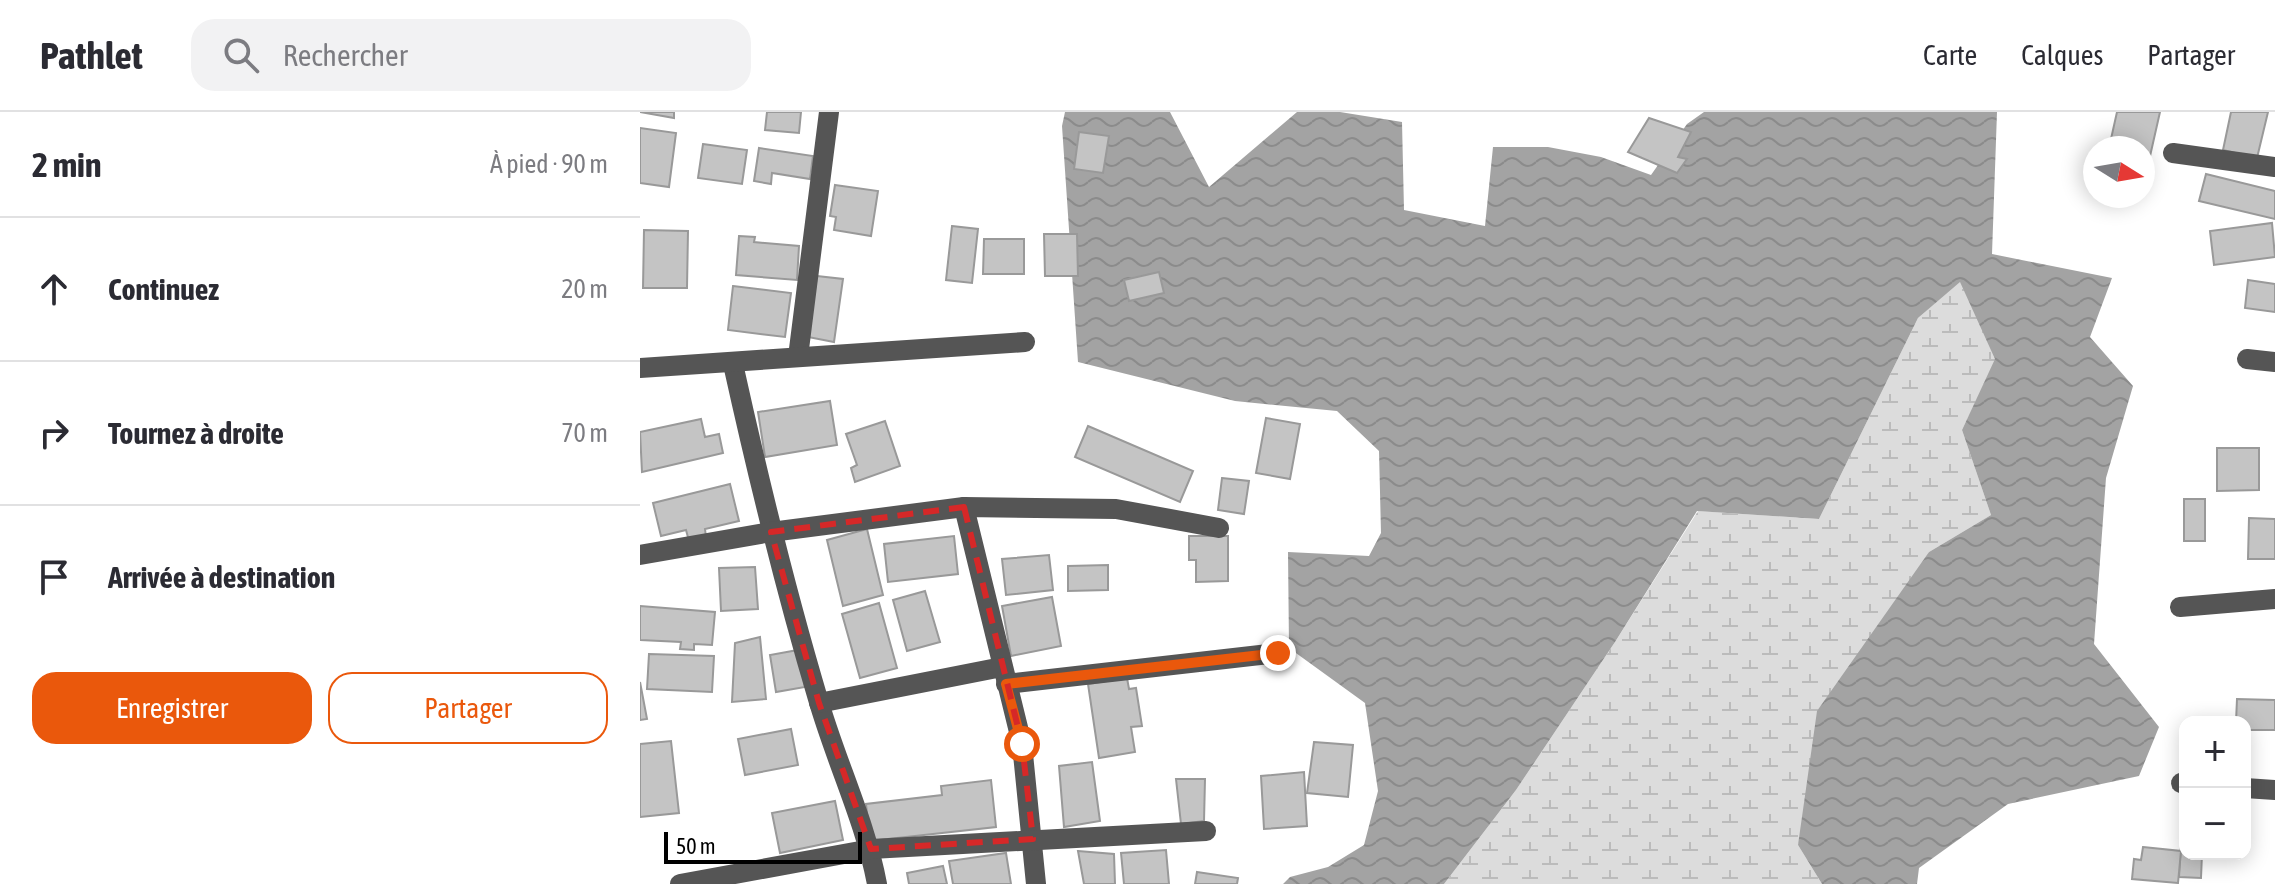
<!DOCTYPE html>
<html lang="fr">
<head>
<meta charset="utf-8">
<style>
	body { margin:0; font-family:"Asap Condensed",sans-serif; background:#f2f2f3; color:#2b2b33 }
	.controls { position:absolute; right:24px; bottom:24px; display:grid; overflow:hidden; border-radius:16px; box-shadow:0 4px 20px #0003 }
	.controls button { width:72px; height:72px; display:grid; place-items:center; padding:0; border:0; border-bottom:2px solid #e1e1e2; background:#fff; color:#2b2b33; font:40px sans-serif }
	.compass { position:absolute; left:1443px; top:24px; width:72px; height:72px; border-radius:50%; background:#fff; box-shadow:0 4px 20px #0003; rotate:101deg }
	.scale { position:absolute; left:24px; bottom:20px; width:198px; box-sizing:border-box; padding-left:8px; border:4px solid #000; border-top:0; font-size:22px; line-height:28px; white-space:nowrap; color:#000; -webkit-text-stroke:6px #fff; paint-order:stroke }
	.stop { position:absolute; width:24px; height:24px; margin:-18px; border:6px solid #ea580c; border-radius:50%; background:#fff }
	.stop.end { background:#ea580c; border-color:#fff; box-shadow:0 2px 8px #0008 }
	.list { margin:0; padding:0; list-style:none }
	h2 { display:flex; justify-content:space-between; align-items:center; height:104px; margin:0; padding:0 32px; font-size:34px }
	h2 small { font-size:26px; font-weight:400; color:#7c7c81 }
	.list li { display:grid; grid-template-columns:52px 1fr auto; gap:24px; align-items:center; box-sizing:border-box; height:144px; padding:0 32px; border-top:2px solid #e1e1e2 }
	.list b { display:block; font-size:30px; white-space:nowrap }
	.list em { font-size:26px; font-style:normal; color:#7c7c81 }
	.actions { display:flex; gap:16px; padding:24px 32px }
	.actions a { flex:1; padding:18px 0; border:2px solid #ea580c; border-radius:24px; text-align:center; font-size:28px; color:#ea580c }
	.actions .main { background:#ea580c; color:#fff }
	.icon { flex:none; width:44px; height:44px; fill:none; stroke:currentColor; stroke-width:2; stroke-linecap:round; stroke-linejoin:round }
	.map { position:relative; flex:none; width:1635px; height:772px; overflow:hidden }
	header { display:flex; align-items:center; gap:48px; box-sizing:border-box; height:112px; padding:0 40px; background:#fff; border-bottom:2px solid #e1e1e2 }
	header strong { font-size:38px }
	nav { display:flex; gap:44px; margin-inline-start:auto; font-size:28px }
	.search { width:560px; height:72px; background:#f2f2f3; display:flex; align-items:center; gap:20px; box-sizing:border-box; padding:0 28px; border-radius:24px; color:#7c7c81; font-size:30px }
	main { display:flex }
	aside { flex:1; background:#fff }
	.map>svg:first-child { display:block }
	.wetland { fill:url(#wetland-marsh) }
	.water { fill:url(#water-waves) }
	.building { fill:#c4c4c4; stroke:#999; stroke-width:2 }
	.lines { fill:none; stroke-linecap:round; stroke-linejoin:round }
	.minor { stroke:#555; stroke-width:20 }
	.route { stroke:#ea580c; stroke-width:10 }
	.marked { fill:none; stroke:#d62828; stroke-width:6; stroke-dasharray:16 10; stroke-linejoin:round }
</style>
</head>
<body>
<header>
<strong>Pathlet</strong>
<div class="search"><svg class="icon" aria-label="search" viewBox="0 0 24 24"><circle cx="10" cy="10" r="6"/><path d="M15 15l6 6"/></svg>Rechercher</div>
<nav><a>Carte</a><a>Calques</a><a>Partager</a></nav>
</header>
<main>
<aside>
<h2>2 min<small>À pied · 90 m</small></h2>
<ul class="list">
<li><svg class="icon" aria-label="ahead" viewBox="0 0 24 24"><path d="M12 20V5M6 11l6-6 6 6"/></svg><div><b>Continuez</b></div><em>20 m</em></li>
<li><svg class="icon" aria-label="right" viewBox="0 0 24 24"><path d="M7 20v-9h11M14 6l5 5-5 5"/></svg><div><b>Tournez à droite</b></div><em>70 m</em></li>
<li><svg class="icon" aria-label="arrive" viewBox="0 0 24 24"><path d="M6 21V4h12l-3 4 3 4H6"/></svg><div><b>Arrivée à destination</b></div></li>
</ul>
<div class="actions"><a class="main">Enregistrer</a><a>Partager</a></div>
</aside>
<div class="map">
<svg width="1635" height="772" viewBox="0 0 1635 772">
	<defs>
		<pattern id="wetland-marsh" width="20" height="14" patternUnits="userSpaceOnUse" patternTransform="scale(2)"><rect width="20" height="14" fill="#dcdcdc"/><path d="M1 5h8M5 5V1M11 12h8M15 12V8" fill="none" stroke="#bbb"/></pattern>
		<pattern id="water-waves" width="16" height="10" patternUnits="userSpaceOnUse" patternTransform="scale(2)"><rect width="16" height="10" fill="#a3a3a3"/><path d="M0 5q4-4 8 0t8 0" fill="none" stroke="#8b8b8b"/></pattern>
	</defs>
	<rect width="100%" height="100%" fill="#fff"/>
	<path class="wetland" d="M1320,169l36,78 -34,71 29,85 -62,37 -131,293 24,39h-378l72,-94 99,-148 83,-131 121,8 99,-201z"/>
	<path class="water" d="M425,0h105l39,75 88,-75h43l62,10 2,88 81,16 8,-79h55l53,10 50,18 36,-51 17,-12h293l-5,142 120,24 -22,59 43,49 -27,92 -12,166 65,83 -20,49 -131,28 -89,64 -2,16h-95l-24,-39 19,-134 112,-159 62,-37 -29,-85 33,-71 -35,-77 -42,36 -99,201 -122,-8 -82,131 -99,148 -72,94h-161l7,-7 38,-10 36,-22 14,-54 -13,-88 -76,-55 -1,-96 81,4 12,-23 -2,-82 -42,-40 -102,-10 -157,-39 -16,-236z"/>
	<g class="building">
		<path d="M0,0h34v6z"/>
		<path d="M127,0h34l-2,21 -34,-3z"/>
		<path d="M1477,0h43l-12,53 -5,-1v-16h-34z"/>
		<path d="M1591,0h37l-11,46 -34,-8z"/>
		<path d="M1009,6l42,14 -13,25 9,2 -10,14 -49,-21z"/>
		<path d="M0,16l36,5 -7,54 -29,-4z"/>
		<path d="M439,20l30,4 -6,37 -29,-4z"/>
		<path d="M63,32l44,6 -5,34 -44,-6z"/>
		<path d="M119,36l54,8 -3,23 -38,-6 -1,11 -17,-3z"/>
		<path d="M1566,62l69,17v28l-76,-18z"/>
		<path d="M195,73l43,6 -7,45 -37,-6 2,-13 -6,-1z"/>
		<path d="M1632,111l3,34 -61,8 -4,-34z"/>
		<path d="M312,114l26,3 -6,54 -26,-3z"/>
		<path d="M4,118l44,1 -1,57h-44z"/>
		<path d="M404,122h33l1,42h-33z"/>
		<path d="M99,124l16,1 -1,5 45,4 -2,34 -61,-5z"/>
		<path d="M344,127h40v35h-41z"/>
		<path d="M519,160l5,21 -35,8 -5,-21z"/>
		<path d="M177,164l26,3 -9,63 -26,-5z"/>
		<path d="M1608,168l27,4v28l-30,-4z"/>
		<path d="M93,174l58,7 -6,44 -57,-7z"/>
		<path d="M190,289l7,44 -72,12 -7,-45z"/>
		<path d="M626,306l34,6 -10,55 -34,-6z"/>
		<path d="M61,307l4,18 14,-3 4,19 -81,19 -2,-40z"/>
		<path d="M245,309l15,45 -45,16 -4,-14 6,-3 -11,-31z"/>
		<path d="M448,314l105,45 -13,31 -105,-45z"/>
		<path d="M1577,336h42v42l-42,1z"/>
		<path d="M582,366l27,3 -5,33 -26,-4z"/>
		<path d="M90,372l9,37 -34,8 1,8 -17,4 -3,-11 -25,6 -8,-33z"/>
		<rect x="1544" y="387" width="21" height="42"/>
		<path d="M1609,406l26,1v40h-27z"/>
		<path d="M227,417l16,66 -40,11 -16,-66z"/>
		<path d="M314,424l4,38 -70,8 -4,-38z"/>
		<path d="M549,424h39v45l-32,1v-22h-7z"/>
		<path d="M409,443l4,35 -47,5 -4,-36z"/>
		<path d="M468,453v25l-40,1v-25z"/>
		<path d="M115,455l3,42 -37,2 -2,-43z"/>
		<path d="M285,479l15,51 -33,9 -14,-51z"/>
		<path d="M412,485l9,49 -50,10 -9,-50z"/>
		<path d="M239,491l18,65 -37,10 -18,-64z"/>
		<path d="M0,494l75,6 -3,33 -18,-1v6l-14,-1 1,-7 -41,-2z"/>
		<path d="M120,525l6,62 -34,3 3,-59z"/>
		<path d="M158,538l7,37 -29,5 -6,-37z"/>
		<path d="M9,542l65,2 -2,36 -65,-3z"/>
		<path d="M487,566l2,11 7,-1 6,38 -11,1 4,25 -36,6 -11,-74z"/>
		<path d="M0,570l7,37 -7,1z"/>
		<path d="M1597,587l38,1v30h-30v-8h-9z"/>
		<path d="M151,617l7,36 -53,10 -7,-36z"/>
		<path d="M31,629l8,72 -39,4v-73z"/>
		<path d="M674,630l39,3 -5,52 -41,-4z"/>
		<path d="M452,650l8,59 -36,6 -5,-61z"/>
		<path d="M664,660l3,54 -43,3 -3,-53z"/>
		<path d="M536,667h29l-1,42 -23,3z"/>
		<path d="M351,668l5,47 -126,14 -4,-37 76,-9 -1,-9z"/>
		<path d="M1544,683l1,59h17l-1,24 -22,-1z"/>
		<path d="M195,689l8,39 -63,13 -8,-40z"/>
		<path d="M1503,735l38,4 -3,32 -46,-4 2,-20 7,1z"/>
		<path d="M526,738l3,34h-45l-3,-31z"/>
		<path d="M438,739l36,3 1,30h-31z"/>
		<path d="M366,741l5,31h-58l-4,-23z"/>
		<path d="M303,754l4,18h-38l-2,-11z"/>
		<path d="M557,760l41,6 -1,6h-42z"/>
	</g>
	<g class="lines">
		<g class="minor">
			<path d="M1533,41l102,14"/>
			<path d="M158,245l31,-245"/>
			<path d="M1607,247l28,3"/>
			<path d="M93,252c25,113 52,224 85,335 18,63 47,121 59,185"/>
			<path d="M0,256l385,-26"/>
			<path d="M324,395l58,237 14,140"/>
			<path d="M0,443l131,-23 193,-25 152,2 103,19"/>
			<path d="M1540,495l95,-8"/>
			<path d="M366,572l272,-31"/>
			<path d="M179,591l183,-36"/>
			<path d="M1541,671l4,1"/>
			<path d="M1605,676l30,2"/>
			<path d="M40,772l191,-35 335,-18"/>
		</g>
	</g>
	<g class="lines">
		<path class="route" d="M382,632l-16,-60 272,-31"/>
	</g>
	<path class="marked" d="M324,395l58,237 11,95 -162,10 -52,-146 -48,-171z"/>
</svg>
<div class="controls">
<button>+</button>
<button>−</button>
</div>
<svg class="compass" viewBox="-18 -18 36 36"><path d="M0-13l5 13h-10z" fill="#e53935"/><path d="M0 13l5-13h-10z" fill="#7c7c81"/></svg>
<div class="scale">50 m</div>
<div class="stop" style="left:382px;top:632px"></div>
<div class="stop end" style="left:638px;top:541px"></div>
</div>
</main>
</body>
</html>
